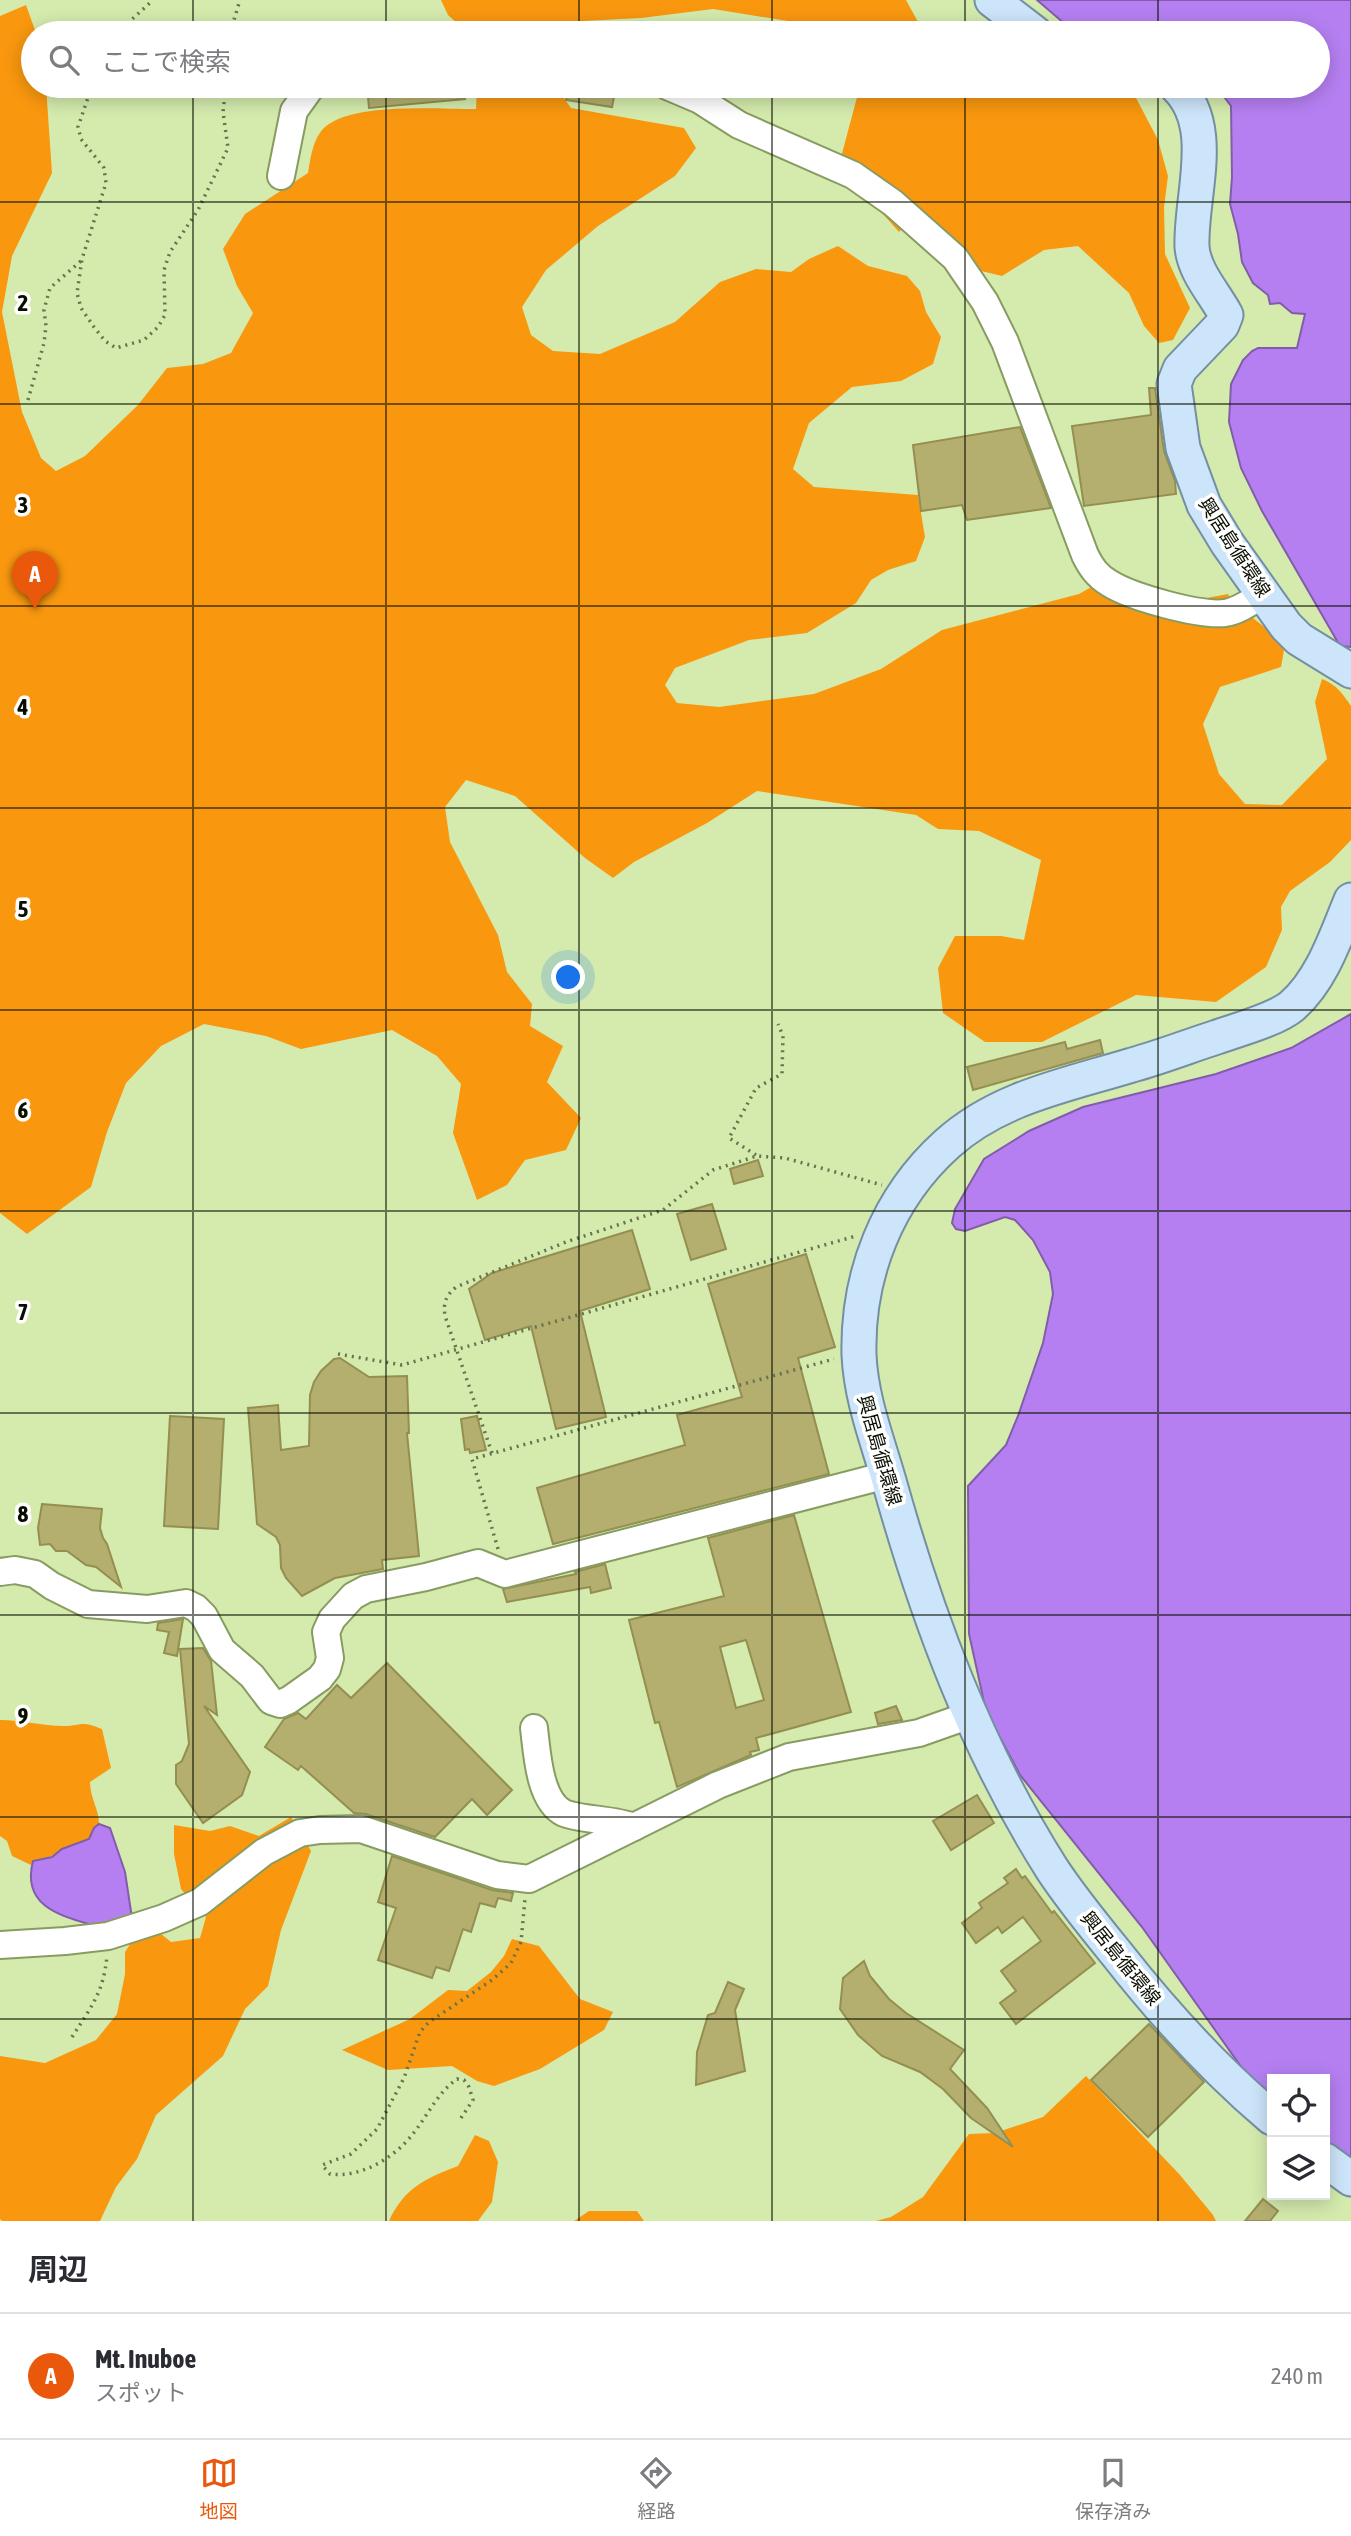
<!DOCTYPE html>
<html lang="ja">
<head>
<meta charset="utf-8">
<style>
	body { margin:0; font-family:"Asap Condensed","Noto Sans JP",sans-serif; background:#f7f7f7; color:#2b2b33 }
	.controls { position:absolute; right:21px; bottom:21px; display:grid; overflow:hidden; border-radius:0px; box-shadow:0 4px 18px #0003 }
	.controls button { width:63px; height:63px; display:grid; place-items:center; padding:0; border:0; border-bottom:2px solid #e1e1e2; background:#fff; color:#2b2b33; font:35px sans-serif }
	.you { position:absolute; left:569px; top:978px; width:24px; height:24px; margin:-18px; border:5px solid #fff; border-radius:50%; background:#1a73e8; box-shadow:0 0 0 10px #1a73e833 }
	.badge { display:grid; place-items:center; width:46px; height:46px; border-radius:50%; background:#ea580c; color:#fff; font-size:23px; font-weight:700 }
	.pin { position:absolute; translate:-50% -58px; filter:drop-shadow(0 2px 4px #0008) }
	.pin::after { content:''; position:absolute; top:37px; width:24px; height:21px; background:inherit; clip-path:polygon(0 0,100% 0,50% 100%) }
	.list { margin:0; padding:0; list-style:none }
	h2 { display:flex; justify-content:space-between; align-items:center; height:91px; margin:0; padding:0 28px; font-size:30px }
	h2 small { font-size:23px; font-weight:400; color:#7c7c81 }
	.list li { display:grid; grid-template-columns:46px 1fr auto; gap:21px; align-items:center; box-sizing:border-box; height:126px; padding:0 28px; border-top:2px solid #e1e1e2 }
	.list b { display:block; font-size:26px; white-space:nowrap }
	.list p { margin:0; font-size:23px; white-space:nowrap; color:#7c7c81 }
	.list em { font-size:23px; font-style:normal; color:#7c7c81 }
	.icon { flex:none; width:38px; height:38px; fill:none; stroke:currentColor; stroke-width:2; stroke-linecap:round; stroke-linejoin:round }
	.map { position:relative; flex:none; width:1351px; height:2221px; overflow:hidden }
	.search { position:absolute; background:#fff; box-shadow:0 4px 18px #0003; left:21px; right:21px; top:21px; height:77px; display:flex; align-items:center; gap:18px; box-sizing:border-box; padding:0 24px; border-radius:38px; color:#7c7c81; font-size:26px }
	.sheet { height:217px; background:#fff }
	nav { display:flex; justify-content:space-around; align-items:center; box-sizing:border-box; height:98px; border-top:2px solid #e1e1e2; background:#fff; font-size:19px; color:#7c7c81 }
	nav a { display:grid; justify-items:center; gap:4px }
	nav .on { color:#ea580c }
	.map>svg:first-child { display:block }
	.forest { fill:#f9970f }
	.water { fill:#b57ff1; stroke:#815da9; stroke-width:2 }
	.building { fill:#b4af6f; stroke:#948f51; stroke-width:2; fill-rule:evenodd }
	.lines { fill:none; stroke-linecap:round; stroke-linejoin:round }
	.minor-casing { stroke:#889c62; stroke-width:30 }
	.major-casing { stroke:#738fa1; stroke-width:37 }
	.path { stroke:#65734e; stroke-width:3.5; stroke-dasharray:2 5; stroke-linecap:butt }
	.minor { stroke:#fff; stroke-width:26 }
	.major { stroke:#cde5fa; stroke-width:33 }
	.grid { fill:none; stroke:#090f00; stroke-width:2; stroke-opacity:0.55 }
	.labels { text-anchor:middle; stroke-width:7; stroke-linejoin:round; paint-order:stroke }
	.street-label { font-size:19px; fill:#090f00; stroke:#fff }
	.grid-label { font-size:23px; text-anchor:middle; font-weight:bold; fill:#090f00; stroke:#fff; stroke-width:7; stroke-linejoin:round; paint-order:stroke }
</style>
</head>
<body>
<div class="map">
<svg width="1351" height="2221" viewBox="0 0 1351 2221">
	<rect width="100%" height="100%" fill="#d4ebad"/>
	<g class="forest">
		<path d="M441,0h465l18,33h-104l-26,-11 -81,-13 -72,9 -58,3 -20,12h-95l-20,-18z"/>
		<path d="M26,5l10,28h-3v53h13l6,87 -40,83 -10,56 20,100 19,46 15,13 29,-15 53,-51 29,-37 36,-4 28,-11 22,-40 -16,-27 -14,-37 22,-35 63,-41c3,-16 5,-39 21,-49 31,-21 108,-15 147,-15l1,-23h78l16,22 113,20 12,20 -21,28 -77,50 -52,44 -24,37 9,28 22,16 47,3 75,-32 45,-40 36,-13 35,3 18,-13 29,-13 30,20 39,10 13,15 6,21 15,25 -8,27 -32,17 -49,6 -43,36 -16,46 21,18 104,8 7,42 -9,24 -28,9 -17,10 -15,23 -49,30 -58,7 -74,28 -10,17 12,18 42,4 95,-13 67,-25 61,-39 137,-36 37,-21 20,11 65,15 27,-5 14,25 11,-1 15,12 16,20 -3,17 -61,20 -17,37 16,50 26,30 37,1 45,-46 -12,-57 7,-23c15,6 20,14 29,27v134l-21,22 -40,29 -9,16 1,23 -16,37 -50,35 -80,-7 -94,47h-57l-42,-29 -5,-45 17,-32h46l23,4 17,-80 -62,-29 -41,-2 -22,-14 -159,-24 -50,32 -73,39 -21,16 -28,-20 -70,-62 -49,-16 -21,27 5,35 48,93 9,37 25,32 -2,22 33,20 -16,36 34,36 -15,32 -41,10 -18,25 -30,15 -24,-67 8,-49 -24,-28 -45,-26 -91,19 -35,-13 -62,-12 -43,22 -35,37 -19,49 -16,55 -64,47 -27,-21v-1197z"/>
		<path d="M860,86h259l16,10 23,44 10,36 -4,31 1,47 25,54 -17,32 -14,3 -15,-17 -15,-33 -51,-47 -34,4 -42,26 -25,-6 -36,-43 -22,-16 -20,21 -25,-28 -38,-28z"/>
		<path d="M0,1720c21,0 43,6 63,6 21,0 16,-6 39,3l9,39 -21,14c0,16 9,27 9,42l-5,4 -5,11c-18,8 -37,19 -56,22l-2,4 -19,-9 -5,-15 -7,-5z"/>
		<path d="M291,1817l20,34 -30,79 -13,56 -23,23 -22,47 -67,59 -19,44 -21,28 -16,34h-98l-2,-2v-163l45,7 51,-23 21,-26 8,-40v-22l11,-17 19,-6 16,13 29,-4 6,-21 -25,-28 -7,-35v-29l36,6 20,-5 29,10z"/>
		<path d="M512,1939l27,7 41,53 33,13 -9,18 -64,39 -46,17 -17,-5 -25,-15 -64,4 -46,-20 68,-31 38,-29 19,1 24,-19 13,-16z"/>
		<path d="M1086,2076l94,99 33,40 3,6h-340l15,-4 32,-20 46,-63 26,-1 48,-16z"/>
		<path d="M475,2135l14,6 9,21 -6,40 -14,19h-89c15,-33 37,-43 69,-55z"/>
		<path d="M589,2211h48l7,10h-70z"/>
	</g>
	<g class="water">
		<path d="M1037,0h314v647l-11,-1 -78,-135 -21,-43 -12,-46 2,-38 12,-24 9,-9 6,-3h39l8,-34 -13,-1 -12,-10 -10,1 -2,-9 -15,-12 -11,-21 -4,-28 -8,-30 2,-27 -1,-71 -15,-20h102v-53h-233l-19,-8z"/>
		<path d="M1351,1014v1155l-26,-21v-69h-53v28l-6,-5 -124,-175 -122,-152 -34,-64 -17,-77 -1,-148 38,-41 12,-29 25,-73 10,-49 -3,-22 -17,-32 -18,-20 -10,-3 -40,14 -9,-2 -4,-6 3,-14 29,-50 45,-28 54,-24 133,-33 75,-26z"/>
		<path d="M99,1824l11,4 15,44 7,46 -21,13c-34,-13 -92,-16 -78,-70l19,-4 10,-8 27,-10 5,-11z"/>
	</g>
	<g class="building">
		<path d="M367,86h97l1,13 -96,9z"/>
		<path d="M569,86h47l-4,21 -46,-7z"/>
		<path d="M1149,388h6l9,63 11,30 1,13 -92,12 -12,-80 79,-11z"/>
		<path d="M1020,427l31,81 -84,12 -5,-15 -41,6 -8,-66z"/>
		<path d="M1100,1040l3,13 -130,37 -6,-23 98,-25 2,7z"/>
		<path d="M758,1160l5,16 -29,8 -4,-15z"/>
		<path d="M712,1204l14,45 -35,11 -14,-46z"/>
		<path d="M632,1230l18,59 -70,22 26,106 -50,12 -25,-103 -46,14 -16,-51 23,-16z"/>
		<path d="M806,1254l29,93 -37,11 31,116 -276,70 -16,-56 148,-43 -8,-30 65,-18 -34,-113z"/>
		<path d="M340,1358l29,19 38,-1 2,57h-2l12,123 -37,4 1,9 -48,9 -33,18 -16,-18 -5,-10 -1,-23 -4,-8 -19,-13 -9,-116 30,-3 3,45 28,-4 1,-51 4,-13 7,-11 13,-12z"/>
		<path d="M170,1416l54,3 -6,110 -54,-3z"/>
		<path d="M477,1416l9,34 -16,3 -1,-4 -4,1 -4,-31z"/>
		<path d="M42,1504l60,5 -2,19 3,10 4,6 14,43 -25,-20 -10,-2 -19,-14h-11l-6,-7 -10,1 -2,-17z"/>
		<path d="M794,1515l57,197 -95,26 3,12 -9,2 1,3 -74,32 -18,-65 -4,1 -26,-103 95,-24 -16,-58zM746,1640l18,60 -28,8 -16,-61z"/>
		<path d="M605,1564l6,24 -20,5 -1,-6 -83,15 -4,-13 73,-15 -1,-2z"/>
		<path d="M183,1619l-6,37 -13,-3 5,-21 -12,-2 1,-7z"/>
		<path d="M203,1648l8,13 6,54 -13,-9 46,66 -8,23 -39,28 -27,-39v-19l6,-4 7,-17 -9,-95z"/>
		<path d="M387,1663l125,127 -25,25 -15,-16 -37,38 -69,-23 -12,-1 -53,-47 -3,4 -33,-23 19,-28 14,-6 8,6 31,-34 14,13z"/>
		<path d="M896,1706l6,14 -24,4 -3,-11z"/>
		<path d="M977,1795l17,28 -43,27 -18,-29z"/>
		<path d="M392,1856l100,34 21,3 -2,8 -13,-3 -3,9 -15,-4 -9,29 -8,-3 -14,42 -13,-4 -4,11 -54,-18 18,-52 -18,-6z"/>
		<path d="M1016,1869l6,9 3,-2 27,37 2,-2 41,52 -79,61 -16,-21 16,-12 -15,-20 40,-30 -18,-24 -21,16 -4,-6 -22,16 -14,-20 20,-15 -3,-5 29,-20 -4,-5z"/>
		<path d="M864,1961l6,15 19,23 17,14 58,37 -14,19 37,39 26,39 -42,-29 -28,-29 -23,-17 -38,-16 -24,-21 -18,-26 3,-31z"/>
		<path d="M728,1982l16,7 -9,21 10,61 -49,14 1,-33 11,-37 7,-2z"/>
		<path d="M1149,2024l55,58 -56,55 -57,-57z"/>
		<path d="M1263,2199l15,12 -8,10h-25z"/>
	</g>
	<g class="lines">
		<g class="minor-casing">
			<g id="minor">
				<path d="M667,86l33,14 39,25 114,50 40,28 62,55 30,44 20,40 80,213c6,12 12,21 24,28 22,14 90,33 116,30 14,-2 27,-12 39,-19"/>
				<path d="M281,176l13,-65 18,-25"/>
				<path d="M0,1572l15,-2 20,4 17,12 36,18 59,5 39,-6 10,5 8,8 18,34 30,26 19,25 9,3 9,-4 31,-22 7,-9 3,-11 -4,-26 6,-13 21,-23 13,-7 60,-12 52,-14 27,11 382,-99"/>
				<path d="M534,1728c3,24 5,73 30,85 17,7 49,6 70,14"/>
				<path d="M0,1945l65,-4 43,-5 56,-18 36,-16 64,-50 36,-19 20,-3 41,-1 136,46 32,4 189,-94 71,-28 130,-24 51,-18"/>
			</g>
		</g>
		<g class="major-casing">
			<g id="major">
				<path d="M992,0l43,33"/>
				<path d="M1176,86c42,40 14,110 16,161 2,25 23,47 34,68l-4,10 -42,44 -6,15 9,64 21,57 23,38 59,83 13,13 52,32"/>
				<path d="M1272,2118c-58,-49 -109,-105 -156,-165 -22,-27 -45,-55 -64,-84 -76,-120 -125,-252 -163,-388 -12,-42 -28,-82 -30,-126 -2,-80 28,-157 88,-211 52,-47 120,-59 185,-79 29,-8 57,-19 85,-28 20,-7 60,-18 75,-31 30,-26 44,-70 59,-106"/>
				<path d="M1325,2160l26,19"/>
			</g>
		</g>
		<g class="path">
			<path d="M117,33l36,-33"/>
			<path d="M230,33l10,-33"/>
			<path d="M92,86l-14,41 3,12 23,29 2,15 -24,76 -5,34 4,15 13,19 11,14 11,7 28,-8 14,-13 7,-12 -1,-45 6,-18 28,-42 30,-62 -5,-36 3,-26"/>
			<path d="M213,86l4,6h8l18,-6"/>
			<path d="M149,94l11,-8"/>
			<path d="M28,400l16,-57 2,-17 -2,-16 6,-22 32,-28"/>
			<path d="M756,1155l-27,-17 27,-50 26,-14 1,-38 -5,-12"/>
			<path d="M338,1354l64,11 454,-129"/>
			<path d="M492,1453l-47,-137c-2,-14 1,-20 11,-29l110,-45 97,-32 50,-40 44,-14 28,2 97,27"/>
			<path d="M498,1549l-26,-90 362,-100"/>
			<path d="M72,2037c19,-30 32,-45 35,-82"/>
			<path d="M461,2118l12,-18 -4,-13 -5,-7 -7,-1c-20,14 -30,38 -45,56 -19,24 -52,43 -82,39l-8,-9 29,-11 26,-25 27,-51 16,-46 9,-10 63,-42 19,-17 10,-21 4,-43"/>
		</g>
		<use href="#minor" class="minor"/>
		<use href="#major" class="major"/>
	</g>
	<path class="grid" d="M193,0v33M386,0v33M579,0v33M772,0v33M965,0v33M1158,0v33M193,86v2135M386,86v2135M579,86v2135M772,86v2135M965,86v2135M1158,86v2135M0,202h1351M0,404h1351M0,606h1351M0,808h1351M0,1010h1351M0,1211h1351M0,1413h1351M0,1615h1351M0,1817h1351M0,2019h1351"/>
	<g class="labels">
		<g class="street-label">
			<text transform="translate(1235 547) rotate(57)" y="7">興居島循環線</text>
			<text transform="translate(880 1450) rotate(74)" y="7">興居島循環線</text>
			<text transform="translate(1121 1958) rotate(51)" y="7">興居島循環線</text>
		</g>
	</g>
	<g class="grid-label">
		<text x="23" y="311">2</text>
		<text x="23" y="513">3</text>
		<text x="23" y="715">4</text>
		<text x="23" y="917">5</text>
		<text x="23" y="1118">6</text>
		<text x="23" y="1320">7</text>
		<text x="23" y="1522">8</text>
		<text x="23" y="1724">9</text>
	</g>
</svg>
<div class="controls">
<button><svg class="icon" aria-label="locate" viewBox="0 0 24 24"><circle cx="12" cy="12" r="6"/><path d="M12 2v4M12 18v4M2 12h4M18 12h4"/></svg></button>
<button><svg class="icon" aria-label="layers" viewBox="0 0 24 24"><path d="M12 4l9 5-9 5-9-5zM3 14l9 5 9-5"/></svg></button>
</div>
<div class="you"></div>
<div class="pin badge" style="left:35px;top:609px">A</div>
<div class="search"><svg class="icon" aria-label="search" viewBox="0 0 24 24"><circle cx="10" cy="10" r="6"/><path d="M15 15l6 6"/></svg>ここで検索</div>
</div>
<section class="sheet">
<h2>周辺<small></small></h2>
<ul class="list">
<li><span class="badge">A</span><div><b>Mt. Inuboe</b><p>スポット</p></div><em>240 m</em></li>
</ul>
</section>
<nav>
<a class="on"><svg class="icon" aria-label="map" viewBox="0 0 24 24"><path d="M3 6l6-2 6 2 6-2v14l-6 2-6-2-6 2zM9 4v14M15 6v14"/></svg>地図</a>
<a><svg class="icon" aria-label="directions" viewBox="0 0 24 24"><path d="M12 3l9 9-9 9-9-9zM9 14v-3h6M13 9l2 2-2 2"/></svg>経路</a>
<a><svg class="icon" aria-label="saved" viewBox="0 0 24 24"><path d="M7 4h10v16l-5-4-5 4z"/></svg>保存済み</a>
</nav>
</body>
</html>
